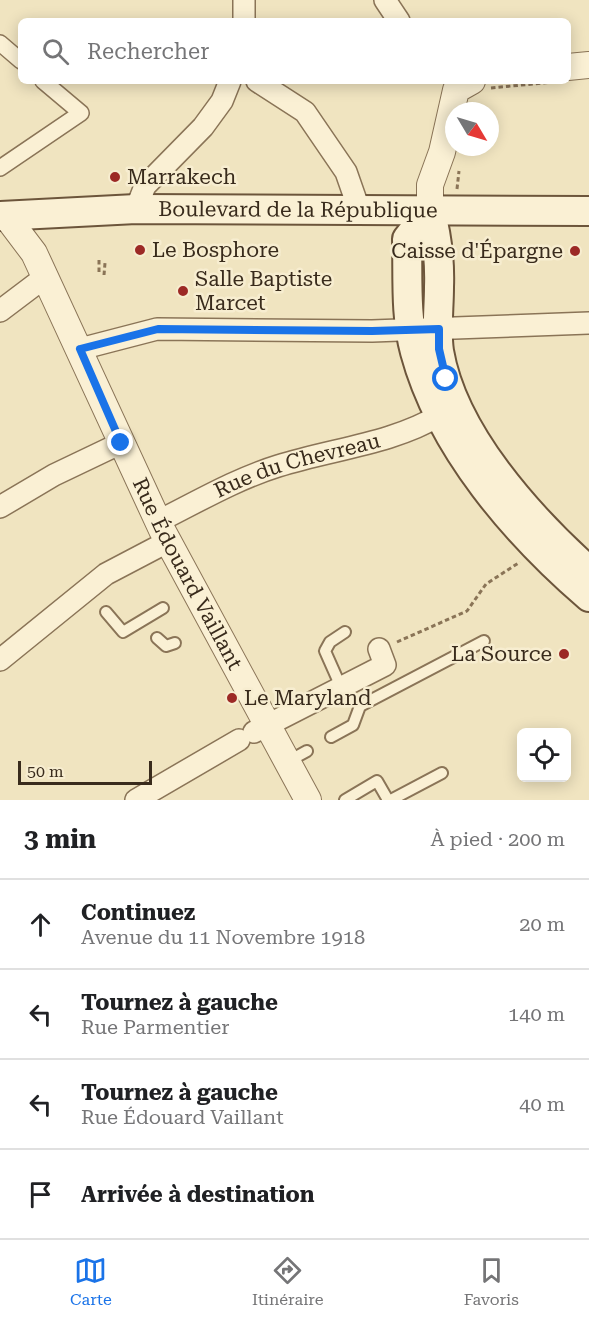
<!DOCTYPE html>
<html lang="fr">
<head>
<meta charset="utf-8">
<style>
	body { margin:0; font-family:"Roboto Serif",serif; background:#f2f2f2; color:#202124 }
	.controls { position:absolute; right:18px; bottom:18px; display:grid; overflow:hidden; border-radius:9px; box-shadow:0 3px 15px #0003 }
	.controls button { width:54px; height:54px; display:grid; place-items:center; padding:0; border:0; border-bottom:2px solid #e0e0e0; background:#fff; color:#202124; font:30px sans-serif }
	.compass { position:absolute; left:445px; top:102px; width:54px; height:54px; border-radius:50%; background:#fff; box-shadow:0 3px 15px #0003; rotate:128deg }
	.scale { position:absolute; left:18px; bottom:15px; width:134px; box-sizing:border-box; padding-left:6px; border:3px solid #392b1c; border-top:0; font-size:16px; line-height:21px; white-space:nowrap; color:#392b1c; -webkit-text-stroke:4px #f7edd0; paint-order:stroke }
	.stop { position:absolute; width:18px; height:18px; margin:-14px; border:4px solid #1a73e8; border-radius:50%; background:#fff }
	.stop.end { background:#1a73e8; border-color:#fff; box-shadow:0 2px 6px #0008 }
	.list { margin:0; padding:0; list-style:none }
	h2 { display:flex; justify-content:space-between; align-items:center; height:78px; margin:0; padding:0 24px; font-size:26px }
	h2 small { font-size:20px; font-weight:400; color:#757577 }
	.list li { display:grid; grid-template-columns:39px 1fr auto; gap:18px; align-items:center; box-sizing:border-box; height:90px; padding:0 24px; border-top:2px solid #e0e0e0 }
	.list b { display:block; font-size:22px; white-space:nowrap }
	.list p { margin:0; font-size:20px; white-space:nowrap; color:#757577 }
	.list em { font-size:20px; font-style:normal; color:#757577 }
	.icon { flex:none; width:33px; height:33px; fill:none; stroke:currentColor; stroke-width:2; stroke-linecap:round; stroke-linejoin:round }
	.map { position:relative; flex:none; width:589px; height:800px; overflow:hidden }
	.search { position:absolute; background:#fff; box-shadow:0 3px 15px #0003; left:18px; right:18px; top:18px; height:66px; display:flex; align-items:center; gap:15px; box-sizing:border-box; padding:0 21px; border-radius:9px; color:#757577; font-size:22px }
	.sheet { height:438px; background:#fff }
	nav { display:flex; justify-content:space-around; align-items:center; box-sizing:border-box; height:84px; border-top:2px solid #e0e0e0; background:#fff; font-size:16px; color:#757577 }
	nav a { display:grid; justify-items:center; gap:3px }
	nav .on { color:#1a73e8 }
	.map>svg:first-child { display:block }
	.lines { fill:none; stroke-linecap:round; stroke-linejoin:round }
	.service-casing { stroke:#8a7457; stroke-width:14 }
	.pedestrian-casing { stroke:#8a7457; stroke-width:18 }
	.minor-casing { stroke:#8a7457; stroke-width:24 }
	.tertiary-casing { stroke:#8a7457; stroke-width:28 }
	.secondary-casing { stroke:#6c553b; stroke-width:32 }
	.path { stroke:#8a7457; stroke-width:3; stroke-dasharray:4.5 3; stroke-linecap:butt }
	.service { stroke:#faf0d4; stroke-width:10 }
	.pedestrian { stroke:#faf0d4; stroke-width:15 }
	.minor { stroke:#faf0d4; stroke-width:21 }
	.tertiary { stroke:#faf0d4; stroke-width:26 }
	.secondary { stroke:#faf0d4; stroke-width:28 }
	.route { stroke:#1a73e8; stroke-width:8 }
	.poi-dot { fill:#9c2925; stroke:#f7edd0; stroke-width:2 }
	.labels { text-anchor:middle; stroke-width:5; stroke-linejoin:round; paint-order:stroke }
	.poi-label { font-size:21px; fill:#392b1c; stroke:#f7edd0; text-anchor:start }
	.street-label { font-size:21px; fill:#392b1c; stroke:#f7edd0 }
</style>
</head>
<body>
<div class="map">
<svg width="589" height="800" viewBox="0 0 589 800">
	<rect width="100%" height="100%" fill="#f0e4c0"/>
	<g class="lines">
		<g class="service-casing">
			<g id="service">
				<path d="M106,612l17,20 40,-24"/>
				<path d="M157,638l9,8 9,-3"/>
				<path d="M341,687l-16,-36 5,-9 15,-10"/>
				<path d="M331,737l22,-12 7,-19 124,-65"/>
				<path d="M287,762l20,-11"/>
				<path d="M345,800l32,-19 11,19"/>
				<path d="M391,800l51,-27"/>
			</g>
		</g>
		<g class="pedestrian-casing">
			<g id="pedestrian">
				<path d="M0,43l21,18"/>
				<path d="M0,168l81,-55 -38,-32"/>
			</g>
		</g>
		<g class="minor-casing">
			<g id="minor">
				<path d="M385,0l14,21"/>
				<path d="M244,21v-21"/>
				<path d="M257,81l48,31 41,60 14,40"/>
				<path d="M136,209l9,-23 58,-59 19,-26 8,-20"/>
				<path d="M0,311l45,-34"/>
				<path d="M80,349l77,-20 215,2 217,-8"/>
				<path d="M0,507l54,-32 67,-32"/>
				<path id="s1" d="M157,522c40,-20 79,-43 121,-56 53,-17 114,-22 162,-51"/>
				<path d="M0,660l106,-86 61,-32"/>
				<path d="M254,732l131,-67 -6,-16"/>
				<path d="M136,800l103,-60"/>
			</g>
		</g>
		<g class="tertiary-casing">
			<g id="tertiary">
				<path d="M568,67l21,-2"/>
				<path d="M430,210v-25l12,-33 14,-62 16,-9"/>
				<path id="s2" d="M6,216l28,37 128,277 146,270"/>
			</g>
		</g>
		<g class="secondary-casing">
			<g id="secondary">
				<path d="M430,210l-23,29c1,37 -2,77 8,113 26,96 101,182 174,245"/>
				<path d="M430,210c7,26 10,50 9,77 0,21 -3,44 0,64 14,83 90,166 150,220"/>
				<path id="s3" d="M0,216l136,-7 453,2"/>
			</g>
		</g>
		<g class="path">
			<path d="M491,88l62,-6"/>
			<path d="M457,189l2,-18"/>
			<path d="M99,272v-12"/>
			<path d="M104,275l1,-12"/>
			<path d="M253,301v10"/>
			<path d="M397,642l70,-31 19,-27 34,-22"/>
		</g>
		<use href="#service" class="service"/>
		<use href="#pedestrian" class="pedestrian"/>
		<use href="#minor" class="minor"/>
		<use href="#tertiary" class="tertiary"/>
		<use href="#secondary" class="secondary"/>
	</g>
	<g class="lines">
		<path class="route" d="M121,443l-41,-94 78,-20 214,2 67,-2v20l7,30"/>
	</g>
	<g class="poi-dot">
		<circle cx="115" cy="177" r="6"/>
		<circle cx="140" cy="250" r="6"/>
		<circle cx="575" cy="251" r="6"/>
		<circle cx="183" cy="291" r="6"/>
		<circle cx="564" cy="654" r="6"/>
		<circle cx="232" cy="698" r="6"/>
	</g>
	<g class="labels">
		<g class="poi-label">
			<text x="127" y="184">Marrakech</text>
			<text x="152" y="257">Le Bosphore</text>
			<text x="563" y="258" text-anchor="end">Caisse d'Épargne</text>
			<text x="195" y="286">Salle Baptiste<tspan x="195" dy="24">Marcet</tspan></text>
			<text x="552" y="661" text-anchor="end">La Source</text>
			<text x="244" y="705">Le Maryland</text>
		</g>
		<g class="street-label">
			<text dy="7" stroke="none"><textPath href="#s3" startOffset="298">Boulevard de la République</textPath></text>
			<text dy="7" stroke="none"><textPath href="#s1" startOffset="152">Rue du Chevreau</textPath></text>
			<text dy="7" stroke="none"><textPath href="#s2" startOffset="402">Rue Édouard Vaillant</textPath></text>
		</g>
	</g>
</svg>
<div class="controls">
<button><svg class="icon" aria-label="locate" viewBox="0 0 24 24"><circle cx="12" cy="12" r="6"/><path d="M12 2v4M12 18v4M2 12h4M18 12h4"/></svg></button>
</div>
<svg class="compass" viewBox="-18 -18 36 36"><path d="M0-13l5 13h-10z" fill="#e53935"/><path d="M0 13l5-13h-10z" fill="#757577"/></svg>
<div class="scale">50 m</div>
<div class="stop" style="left:446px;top:379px"></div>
<div class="stop end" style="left:121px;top:443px"></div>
<div class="search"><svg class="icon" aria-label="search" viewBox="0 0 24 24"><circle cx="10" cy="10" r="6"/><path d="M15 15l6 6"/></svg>Rechercher</div>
</div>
<section class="sheet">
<h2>3 min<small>À pied · 200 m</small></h2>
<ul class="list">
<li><svg class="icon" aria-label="ahead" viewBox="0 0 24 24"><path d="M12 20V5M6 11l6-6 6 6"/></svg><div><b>Continuez</b><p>Avenue du 11 Novembre 1918</p></div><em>20 m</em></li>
<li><svg class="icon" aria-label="left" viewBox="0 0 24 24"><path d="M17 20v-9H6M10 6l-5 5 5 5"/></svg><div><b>Tournez à gauche</b><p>Rue Parmentier</p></div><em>140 m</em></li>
<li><svg class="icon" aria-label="left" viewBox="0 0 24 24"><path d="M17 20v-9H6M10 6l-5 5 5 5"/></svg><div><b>Tournez à gauche</b><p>Rue Édouard Vaillant</p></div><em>40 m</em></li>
<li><svg class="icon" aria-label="arrive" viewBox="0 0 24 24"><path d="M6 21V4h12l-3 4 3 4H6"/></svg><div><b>Arrivée à destination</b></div></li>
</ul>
</section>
<nav>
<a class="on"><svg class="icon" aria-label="map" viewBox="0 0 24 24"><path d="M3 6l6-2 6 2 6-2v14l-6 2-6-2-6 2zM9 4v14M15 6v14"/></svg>Carte</a>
<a><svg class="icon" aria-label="directions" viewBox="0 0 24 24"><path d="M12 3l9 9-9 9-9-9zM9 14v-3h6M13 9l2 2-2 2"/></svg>Itinéraire</a>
<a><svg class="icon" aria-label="saved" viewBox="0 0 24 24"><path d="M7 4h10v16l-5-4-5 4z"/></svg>Favoris</a>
</nav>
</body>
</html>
